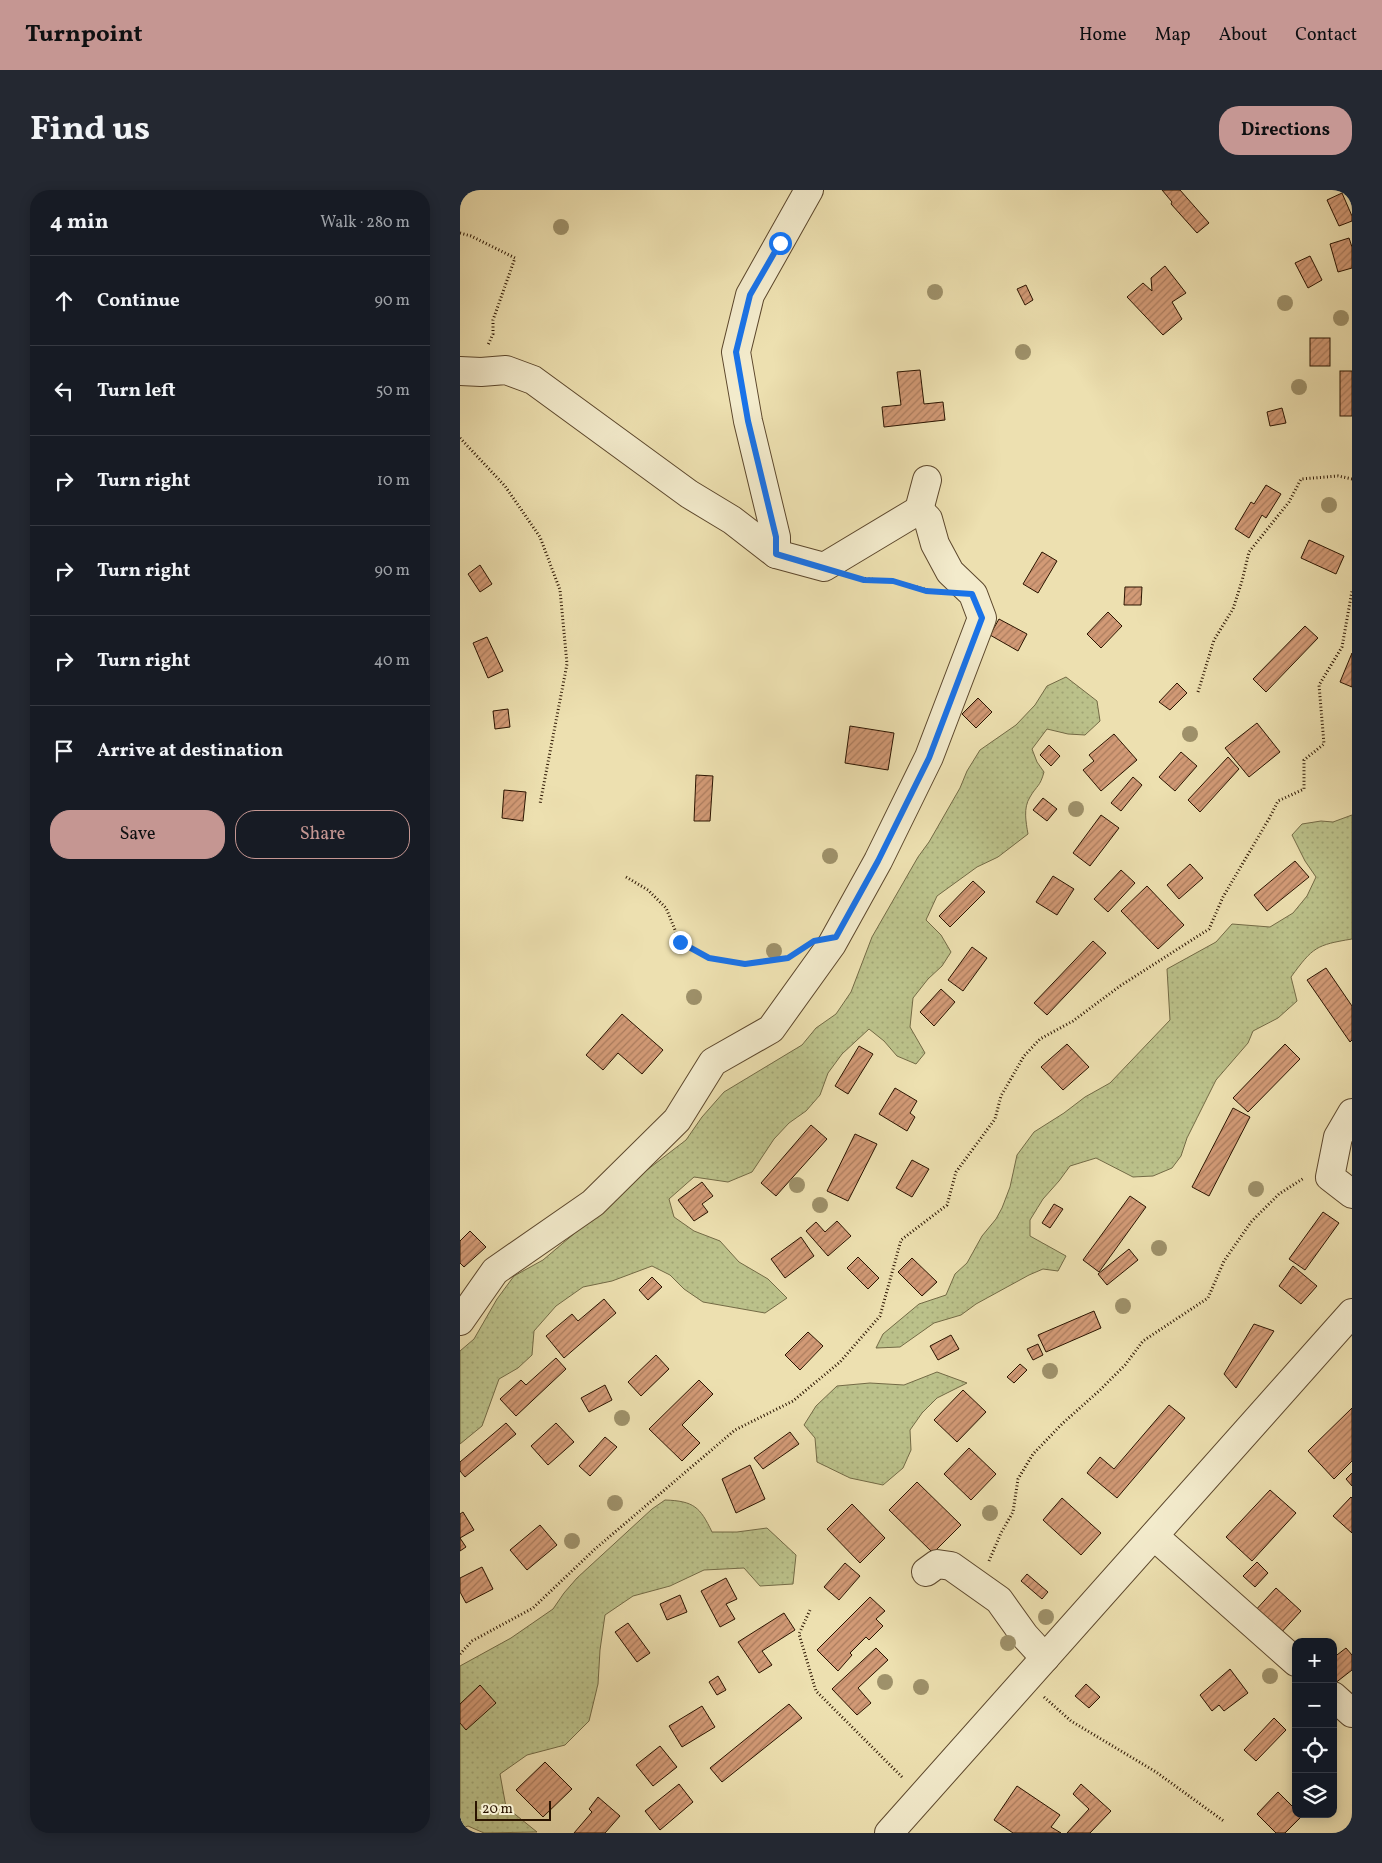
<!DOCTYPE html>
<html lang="en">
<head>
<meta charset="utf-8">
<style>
	body { margin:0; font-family:Vollkorn,serif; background:#242831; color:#f1f3f6 }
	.controls { position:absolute; right:15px; bottom:15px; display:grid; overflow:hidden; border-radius:10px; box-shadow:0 2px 12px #0003 }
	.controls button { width:45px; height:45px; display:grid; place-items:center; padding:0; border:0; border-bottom:1px solid #363941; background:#171b24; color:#f1f3f6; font:25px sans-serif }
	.scale { position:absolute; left:15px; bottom:12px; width:76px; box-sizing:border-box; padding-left:5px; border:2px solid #2b1400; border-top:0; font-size:14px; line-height:18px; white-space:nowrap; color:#2b1400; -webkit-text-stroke:4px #f3ebcc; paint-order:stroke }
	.stop { position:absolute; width:15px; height:15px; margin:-11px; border:4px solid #1a73e8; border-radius:50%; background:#fff }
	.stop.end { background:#1a73e8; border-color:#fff; box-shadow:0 1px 5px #0008 }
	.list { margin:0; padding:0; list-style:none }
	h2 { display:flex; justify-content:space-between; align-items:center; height:65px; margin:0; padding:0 20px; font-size:21px }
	h2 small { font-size:16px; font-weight:400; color:#9ea1a6 }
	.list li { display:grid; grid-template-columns:32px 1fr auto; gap:15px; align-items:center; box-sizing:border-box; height:90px; padding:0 20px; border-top:1px solid #363941 }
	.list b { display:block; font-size:19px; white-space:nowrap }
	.list em { font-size:16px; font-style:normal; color:#9ea1a6 }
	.actions { display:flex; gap:10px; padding:15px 20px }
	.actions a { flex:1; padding:11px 0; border:1px solid #c59692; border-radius:20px; text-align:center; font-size:18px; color:#c59692 }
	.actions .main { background:#c59692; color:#111 }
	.icon { flex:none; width:28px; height:28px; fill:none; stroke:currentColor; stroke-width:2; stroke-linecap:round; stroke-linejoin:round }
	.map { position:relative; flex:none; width:892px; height:1643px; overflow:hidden; border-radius:20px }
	header { display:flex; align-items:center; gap:30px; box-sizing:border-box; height:70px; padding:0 25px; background:#c59692; color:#111 }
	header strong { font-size:24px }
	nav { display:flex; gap:28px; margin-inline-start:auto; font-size:18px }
	.intro { display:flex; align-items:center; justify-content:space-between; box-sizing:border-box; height:120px; padding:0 30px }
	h1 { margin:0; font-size:35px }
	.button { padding:12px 22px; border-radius:20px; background:#c59692; color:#111; font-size:18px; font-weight:700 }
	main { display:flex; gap:30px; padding:0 30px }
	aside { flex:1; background:#171b24; border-radius:20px; box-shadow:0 2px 12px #0003 }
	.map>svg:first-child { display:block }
	.grass { fill:url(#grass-dots); stroke:#736a45 }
	.building { fill:url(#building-hatch); stroke:#2b1400 }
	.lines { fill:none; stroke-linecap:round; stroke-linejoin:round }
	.minor-casing { stroke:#5c472c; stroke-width:30 }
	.path { stroke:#2b1400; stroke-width:3; stroke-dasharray:1 2.5; stroke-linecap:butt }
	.minor { stroke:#f3ebcc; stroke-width:28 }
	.tree { fill:#9e916a }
	.route { stroke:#1a73e8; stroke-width:6 }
</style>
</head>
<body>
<header>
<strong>Turnpoint</strong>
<nav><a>Home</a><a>Map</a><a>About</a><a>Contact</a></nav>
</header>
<div class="intro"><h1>Find us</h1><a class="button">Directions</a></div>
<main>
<aside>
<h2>4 min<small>Walk · 280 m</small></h2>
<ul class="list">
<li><svg class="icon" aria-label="ahead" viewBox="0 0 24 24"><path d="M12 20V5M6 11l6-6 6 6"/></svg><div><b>Continue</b></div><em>90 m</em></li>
<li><svg class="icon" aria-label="left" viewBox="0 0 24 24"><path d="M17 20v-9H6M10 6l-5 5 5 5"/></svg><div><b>Turn left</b></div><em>50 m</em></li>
<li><svg class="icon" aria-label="right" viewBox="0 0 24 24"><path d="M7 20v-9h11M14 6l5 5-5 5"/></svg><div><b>Turn right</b></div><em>10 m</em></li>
<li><svg class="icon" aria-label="right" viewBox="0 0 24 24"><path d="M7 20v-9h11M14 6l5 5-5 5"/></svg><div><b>Turn right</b></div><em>90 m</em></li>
<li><svg class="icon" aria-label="right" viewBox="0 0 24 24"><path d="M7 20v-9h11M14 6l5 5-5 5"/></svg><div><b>Turn right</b></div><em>40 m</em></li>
<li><svg class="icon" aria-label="arrive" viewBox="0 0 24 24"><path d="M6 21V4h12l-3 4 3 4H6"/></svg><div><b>Arrive at destination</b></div></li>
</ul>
<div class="actions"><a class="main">Save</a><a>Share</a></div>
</aside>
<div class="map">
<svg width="892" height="1643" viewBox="0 0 892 1643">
	<defs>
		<pattern id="grass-dots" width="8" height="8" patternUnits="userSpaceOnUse" patternTransform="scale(1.25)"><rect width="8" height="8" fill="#bbc18a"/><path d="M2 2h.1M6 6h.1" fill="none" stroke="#a1a575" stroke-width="1.8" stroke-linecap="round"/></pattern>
		<pattern id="building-hatch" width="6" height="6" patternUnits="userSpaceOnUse" patternTransform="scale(1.25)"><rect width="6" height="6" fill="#d29a76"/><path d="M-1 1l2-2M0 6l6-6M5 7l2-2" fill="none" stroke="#ab7c5e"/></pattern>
	</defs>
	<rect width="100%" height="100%" fill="#ede0b0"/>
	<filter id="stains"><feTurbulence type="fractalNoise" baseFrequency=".004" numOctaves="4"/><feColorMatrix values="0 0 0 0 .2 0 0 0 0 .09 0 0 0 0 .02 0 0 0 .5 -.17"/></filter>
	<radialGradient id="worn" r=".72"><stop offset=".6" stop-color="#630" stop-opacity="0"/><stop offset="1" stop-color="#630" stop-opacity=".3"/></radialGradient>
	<g class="grass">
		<path d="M606,487l31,24 3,20 -15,14 -17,-1 -21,-5 -15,20 5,13 7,10c-4,15 -7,13 -14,25 -7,11 -4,25 -2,37l-30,23 -21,10 -40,29 -11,24 15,15 10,17 -9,14 -14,13 -15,19 -3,29 15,26 -9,11 -19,-8 -13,-15 -15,-12 -27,25 -14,19 -8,22 -14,16 -17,12 -15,16 -22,33 -24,10 -34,-5 -25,22 5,18 20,14 26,10 19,21 29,17 19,19 -22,15 -62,-11 -19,-13 -14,-14 -18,-9 -40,15 -29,6 -27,19 -22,25 -2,24 -14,13 -19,11 -17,47 -22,18v-93l14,-12 23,-40 17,-23 29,-16 39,-33 23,-17 38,-37 43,-33 16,-23 22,-25 78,-47 14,-17 20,-14 15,-22 21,-55 46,-80 11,-15 31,-54 7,-17 13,-21 36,-25 19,-20 12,-19z"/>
		<path d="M892,625v124c-36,6 -39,8 -61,38l6,24 -19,17 -25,13 -5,12 -32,37 -29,58 -6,18 -9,12 -19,8 -20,1 -37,-19 -26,8 -11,15 -16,18 -13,21v16l36,20 -8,15 -15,-2 -14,6 -53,29 -15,11 -27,8 -34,24 -24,1 7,-14 36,-30 27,-9 9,-21 12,-11 15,-27 14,-17 6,-11 8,-21 7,-32 17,-23 30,-19 21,-16 25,-14 60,-63 -3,-51 49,-27 16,-18 38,3 23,-14 14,-17 9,-19 -11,-16 -13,-26 10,-11 19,-3 12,1z"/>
		<path d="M477,1182l30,11 -30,15 -15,15 -12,17 1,20 -8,18 -20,17 -33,-7 -33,-16 -2,-24 -11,-13 12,-19 21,-20 33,-3 34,2z"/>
		<path d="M205,1310c29,1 35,7 47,32h25l30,-4 29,27 -3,29 -33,2 -16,-18 -40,2 -34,16 -37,10 -28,19 -5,35 -2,34 -9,37 -24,24 -38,10 -27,19 6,33 31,25 -53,1 -16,-7 -8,3v-163l51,-28 42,-29 11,-16 13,-15 75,-69z"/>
	</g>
	<g class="building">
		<path d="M702,0h18l29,33 -12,10 -26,-29 1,-2z"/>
		<path d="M882,3l10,23v5l-13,5 -12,-26z"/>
		<path d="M889,48l3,9v21l-14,4 -8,-28z"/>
		<path d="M850,66l12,24 -14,8 -13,-25z"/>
		<path d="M705,76l21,27 -14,9 10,17 -19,16 -36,-38 16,-14 9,8 -1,-13z"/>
		<path d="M566,95l7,15 -8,5 -8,-16z"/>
		<rect x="850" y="148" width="20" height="28"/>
		<path d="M460,180l4,34 19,-2 2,18 -61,7 -2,-20 19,-2 -4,-33z"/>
		<rect x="880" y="181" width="12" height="45"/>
		<path d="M822,218l4,15 -16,3 -3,-14z"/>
		<path d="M806,295l15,9 -15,24 -4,-3 -13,23 -14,-9 16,-27 3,2z"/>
		<path d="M849,350l35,16 -8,18 -35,-16z"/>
		<path d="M582,362l15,9 -19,32 -15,-9z"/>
		<path d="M20,375l12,19 -12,8 -12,-18z"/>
		<path d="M665,397h17l-1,18h-17z"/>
		<path d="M648,422l14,14 -21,22 -14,-14z"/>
		<path d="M539,429l28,15 -9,17 -28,-16z"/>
		<path d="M845,436l13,12 -52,54 -13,-13z"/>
		<path d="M27,447l16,34 -15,7 -15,-35z"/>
		<path d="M892,463v34l-12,-5z"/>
		<path d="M717,493l10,10 -17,17 -11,-8z"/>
		<path d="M518,508l14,14 -16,16 -14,-14z"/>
		<path d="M48,519l2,18 -15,2 -2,-18z"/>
		<path d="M797,533l23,29 -31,25 -24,-29z"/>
		<path d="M390,536l44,7 -6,37 -43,-7z"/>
		<path d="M654,544l23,26 -36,31 -18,-21 11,-9 -5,-6z"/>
		<path d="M589,555l11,11 -9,10 -11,-11z"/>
		<path d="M721,562l16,14 -22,25 -16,-14z"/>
		<path d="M768,567l11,12 -39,43 -12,-12z"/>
		<path d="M236,585l17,1 -3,45h-16z"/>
		<path d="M673,587l9,8 -21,26 -10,-8z"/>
		<path d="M44,600l22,2 -3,29 -21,-3z"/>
		<path d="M583,608l14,11 -10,12 -14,-11z"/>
		<path d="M641,625l18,13 -29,38 -17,-13z"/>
		<path d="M835,671l14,16 -42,34 -13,-16z"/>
		<path d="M730,674l13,14 -24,21 -12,-14z"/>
		<path d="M661,680l14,13 -27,29 -14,-13z"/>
		<path d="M593,686l21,13 -17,26 -21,-13z"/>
		<path d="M513,691l12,11 -35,35 -11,-11z"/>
		<path d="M687,696l37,39 -26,24 -37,-38z"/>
		<path d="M633,751l13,12 -59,62 -13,-12z"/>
		<path d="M512,757l15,11 -24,33 -15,-11z"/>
		<path d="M866,778l26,38v34l-2,2 -43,-62z"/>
		<path d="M481,799l14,13 -21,24 -14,-14z"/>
		<path d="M162,824l41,36 -21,24 -24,-21 -15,17 -17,-15z"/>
		<path d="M607,854l22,23 -26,23 -22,-23z"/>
		<path d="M825,854l15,15 -52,53 -15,-14z"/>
		<path d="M399,856l14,8 -25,40 -13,-8z"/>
		<path d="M435,898l22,13 -7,12 5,4 -8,14 -28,-17z"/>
		<path d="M773,918l17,9 -41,79 -17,-9z"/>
		<path d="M351,935l16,14 -51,57 -15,-13z"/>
		<path d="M395,944l22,10 -29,57 -21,-10z"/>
		<path d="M452,970l17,9 -17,28 -16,-9z"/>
		<path d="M242,992l11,14 -11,8 6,8 -14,9 -16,-21z"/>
		<path d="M670,1006l16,11 -47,65 -16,-12z"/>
		<path d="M594,1014l9,5 -13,19 -8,-5z"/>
		<path d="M863,1022l16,11 -34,47 -16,-11z"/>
		<path d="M377,1031l14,15 -23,20 -22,-25 10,-9 9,10z"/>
		<path d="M10,1041l16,16 -22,20 -4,-4v-22z"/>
		<path d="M341,1047l13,19 -29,22 -14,-19z"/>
		<path d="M669,1059l9,11 -31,25 -9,-11z"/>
		<path d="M398,1067l21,21 -11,11 -21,-21z"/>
		<path d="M452,1068l25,24 -15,14 -24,-24z"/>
		<path d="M833,1076l24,20 -16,18 -22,-18z"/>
		<path d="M192,1087l10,10 -14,13 -9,-10z"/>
		<path d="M144,1109l12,14 -52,45 -18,-22 26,-22 6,7z"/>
		<path d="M634,1121l7,17 -55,24 -8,-17z"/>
		<path d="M794,1134l20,7 -38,57 -12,-14z"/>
		<path d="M348,1142l15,14 -23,24 -15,-15z"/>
		<path d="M491,1145l8,14 -21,11 -8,-14z"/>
		<path d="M578,1154l5,11 -10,5 -6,-11z"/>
		<path d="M196,1165l13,14 -28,27 -13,-14z"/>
		<path d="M96,1168l10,11 -50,47 -16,-17 21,-19 5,5z"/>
		<path d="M560,1174l7,6 -13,13 -7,-6z"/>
		<path d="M239,1190l14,14 -31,31 18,18 -18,18 -33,-32z"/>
		<path d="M145,1195l7,15 -23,12 -8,-14z"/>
		<path d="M503,1200l23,22 -29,30 -23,-22z"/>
		<path d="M709,1215l16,13 -68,80 -30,-25 13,-16 14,12z"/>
		<path d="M892,1218v53l-18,18 -26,-28z"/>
		<path d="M46,1233l10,11 -51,43 -5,-6v-9z"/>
		<path d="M96,1233l18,19 -26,23 -17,-19z"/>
		<path d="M330,1242l9,12 -36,25 -9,-11z"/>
		<path d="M145,1247l12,10 -27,29 -11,-10z"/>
		<path d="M509,1258l27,26 -25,26 -27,-26z"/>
		<path d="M290,1275l15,34 -29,14 -14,-34z"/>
		<path d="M892,1283v13l-6,-7z"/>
		<path d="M457,1292l44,43 -28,28 -44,-43z"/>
		<path d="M810,1300l26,23 -44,48 -26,-24z"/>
		<path d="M891,1307l1,1v35l-19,-17z"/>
		<path d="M602,1308l39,35 -20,22 -38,-35z"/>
		<path d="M392,1314l33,34 -25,25 -33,-34z"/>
		<path d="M3,1322l11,18 -14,8 6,9 -6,4v-37z"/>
		<path d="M80,1335l17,20 -30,25 -17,-20z"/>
		<path d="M797,1372l11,11 -13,14 -12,-11z"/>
		<path d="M385,1373l15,13 -21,24 -15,-13z"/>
		<path d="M22,1377l11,22 -27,14 -6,-11v-14z"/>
		<path d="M567,1384l21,18 -6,7 -21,-18z"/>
		<path d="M266,1388l11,21 -11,5 9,15 -15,8 -19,-36z"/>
		<path d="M816,1398l25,23 -23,25 -25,-23z"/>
		<path d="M220,1405l7,17 -20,8 -7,-16z"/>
		<path d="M410,1407l15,14 -9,8 7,7 -14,14 -3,-3 -16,16 2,2 -14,16 -21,-21z"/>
		<path d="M324,1423l11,17 -33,21 10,14 -13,8 -21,-31z"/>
		<path d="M168,1433l22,30 -13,9 -22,-30z"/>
		<path d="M416,1458l12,12 -30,28 13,15 -14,12 -25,-26z"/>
		<path d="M886,1458l6,7v15l-18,14 -1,-26z"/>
		<path d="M770,1479l18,24 -24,18 -5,-6 -7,6 -12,-16z"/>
		<path d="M258,1486l8,14 -9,5 -8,-13z"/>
		<path d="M626,1494l14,13 -11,11 -14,-12z"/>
		<path d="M20,1495l16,18 -30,27 -6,-7v-19z"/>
		<path d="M329,1514l13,14 -80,64 -12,-14z"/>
		<path d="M242,1516l13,21 -33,20 -13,-21z"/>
		<path d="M814,1528l12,12 -30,31 -12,-11z"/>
		<path d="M200,1556l17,21 -24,19 -17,-21z"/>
		<path d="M85,1572l27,27 -29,28 -27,-27z"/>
		<path d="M219,1594l14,18 -33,28 -15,-19z"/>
		<path d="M621,1594l30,27 -21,22h-23l22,-24 -16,-15z"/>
		<path d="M557,1596l43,29 -9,12 10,6h-48l-19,-13z"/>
		<path d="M818,1602l18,18v4l6,2 -17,17h-9l-19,-19z"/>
		<path d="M138,1607l22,19 -15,17h-31l18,-21 -3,-3z"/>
	</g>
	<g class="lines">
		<g class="minor-casing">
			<g id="minor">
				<path d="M0,181l21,1 25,-2 27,10 156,114 43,26 44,34 48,13 95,-57 8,-30"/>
				<path d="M316,364v-17l-28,-116 -12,-69 14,-57 59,-105"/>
				<path d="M892,923l-14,24 -8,40 22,17"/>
				<path d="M0,1131l35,-50 98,-68 84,-83 36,-58 58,-33 61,-85 46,-83 51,-104 53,-139 -9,-24 -23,-22 -15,-28 -7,-25 -9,-9"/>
				<path d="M694,1346l142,126"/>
				<path d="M466,1382l11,-8 14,2 48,34 25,35 21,23"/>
				<path d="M873,1506l19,17"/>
				<path d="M429,1643l463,-520"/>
			</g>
		</g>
		<g class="path">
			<path d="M0,43l11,3 44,22 -22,62v14l-5,11"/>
			<path d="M0,248l45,48 35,51 20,53 7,74 -27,140"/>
			<path d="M398,388l35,3 39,10"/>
			<path d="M738,502l16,-52 19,-31 9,-28 7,-29 40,-50 12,-23 37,-3 14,3"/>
			<path d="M166,687l22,13 18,18 14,34 29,16 36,6 43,-6"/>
			<path d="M529,1371l12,-28 12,-21 5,-33 15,-25 30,-31 37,-33 25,-25 18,-24 65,-43 16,-37 27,-39 28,-28 25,-16"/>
			<path d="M350,1420l-11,24 17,57 87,87"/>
			<path d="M0,1464l12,-13 61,-33 62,-59 140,-119 58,-29 47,-39 40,-46 21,-76 46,-35 9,-33 39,-53 6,-23 23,-40 16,-17 33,-18 47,-35 89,-57 14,-32 47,-80 8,-16 26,-12v-29l20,-16 -5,-59 23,-38 10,-56"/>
			<path d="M584,1507l27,24 85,51 69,50"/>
		</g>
		<use href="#minor" class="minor"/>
	</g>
	<g class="tree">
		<circle cx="101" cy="37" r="8"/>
		<circle cx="475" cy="102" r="8"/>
		<circle cx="825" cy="113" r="8"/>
		<circle cx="881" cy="128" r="8"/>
		<circle cx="563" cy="162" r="8"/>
		<circle cx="839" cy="197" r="8"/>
		<circle cx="869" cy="315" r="8"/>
		<circle cx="730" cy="544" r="8"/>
		<circle cx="616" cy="619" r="8"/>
		<circle cx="370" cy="666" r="8"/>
		<circle cx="314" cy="761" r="8"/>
		<circle cx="234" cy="807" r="8"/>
		<circle cx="337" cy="995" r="8"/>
		<circle cx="796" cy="999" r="8"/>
		<circle cx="360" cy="1015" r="8"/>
		<circle cx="699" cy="1058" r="8"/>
		<circle cx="663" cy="1116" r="8"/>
		<circle cx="590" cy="1181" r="8"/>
		<circle cx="162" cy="1228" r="8"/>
		<circle cx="155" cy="1313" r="8"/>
		<circle cx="530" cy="1323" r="8"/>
		<circle cx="112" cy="1351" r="8"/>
		<circle cx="586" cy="1427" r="8"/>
		<circle cx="548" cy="1453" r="8"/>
		<circle cx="810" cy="1486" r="8"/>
		<circle cx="425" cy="1492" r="8"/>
		<circle cx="461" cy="1497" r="8"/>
	</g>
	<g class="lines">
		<path class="route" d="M220,752l29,16 36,6 43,-6 26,-17 22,-4 42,-76 51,-103 53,-140 -10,-24 -46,-3 -33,-10 -29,-1 -88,-26v-17l-28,-116 -12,-69 14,-57 30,-52"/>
	</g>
	<rect width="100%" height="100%" filter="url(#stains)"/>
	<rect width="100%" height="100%" fill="url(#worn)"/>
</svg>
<div class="controls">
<button>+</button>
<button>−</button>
<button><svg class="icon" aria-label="locate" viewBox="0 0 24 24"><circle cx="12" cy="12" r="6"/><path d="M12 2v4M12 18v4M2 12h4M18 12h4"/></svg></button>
<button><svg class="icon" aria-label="layers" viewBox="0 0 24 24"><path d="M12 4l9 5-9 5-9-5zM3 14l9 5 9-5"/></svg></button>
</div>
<div class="scale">20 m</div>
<div class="stop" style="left:320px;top:53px"></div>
<div class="stop end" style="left:220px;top:752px"></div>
</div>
</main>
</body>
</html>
